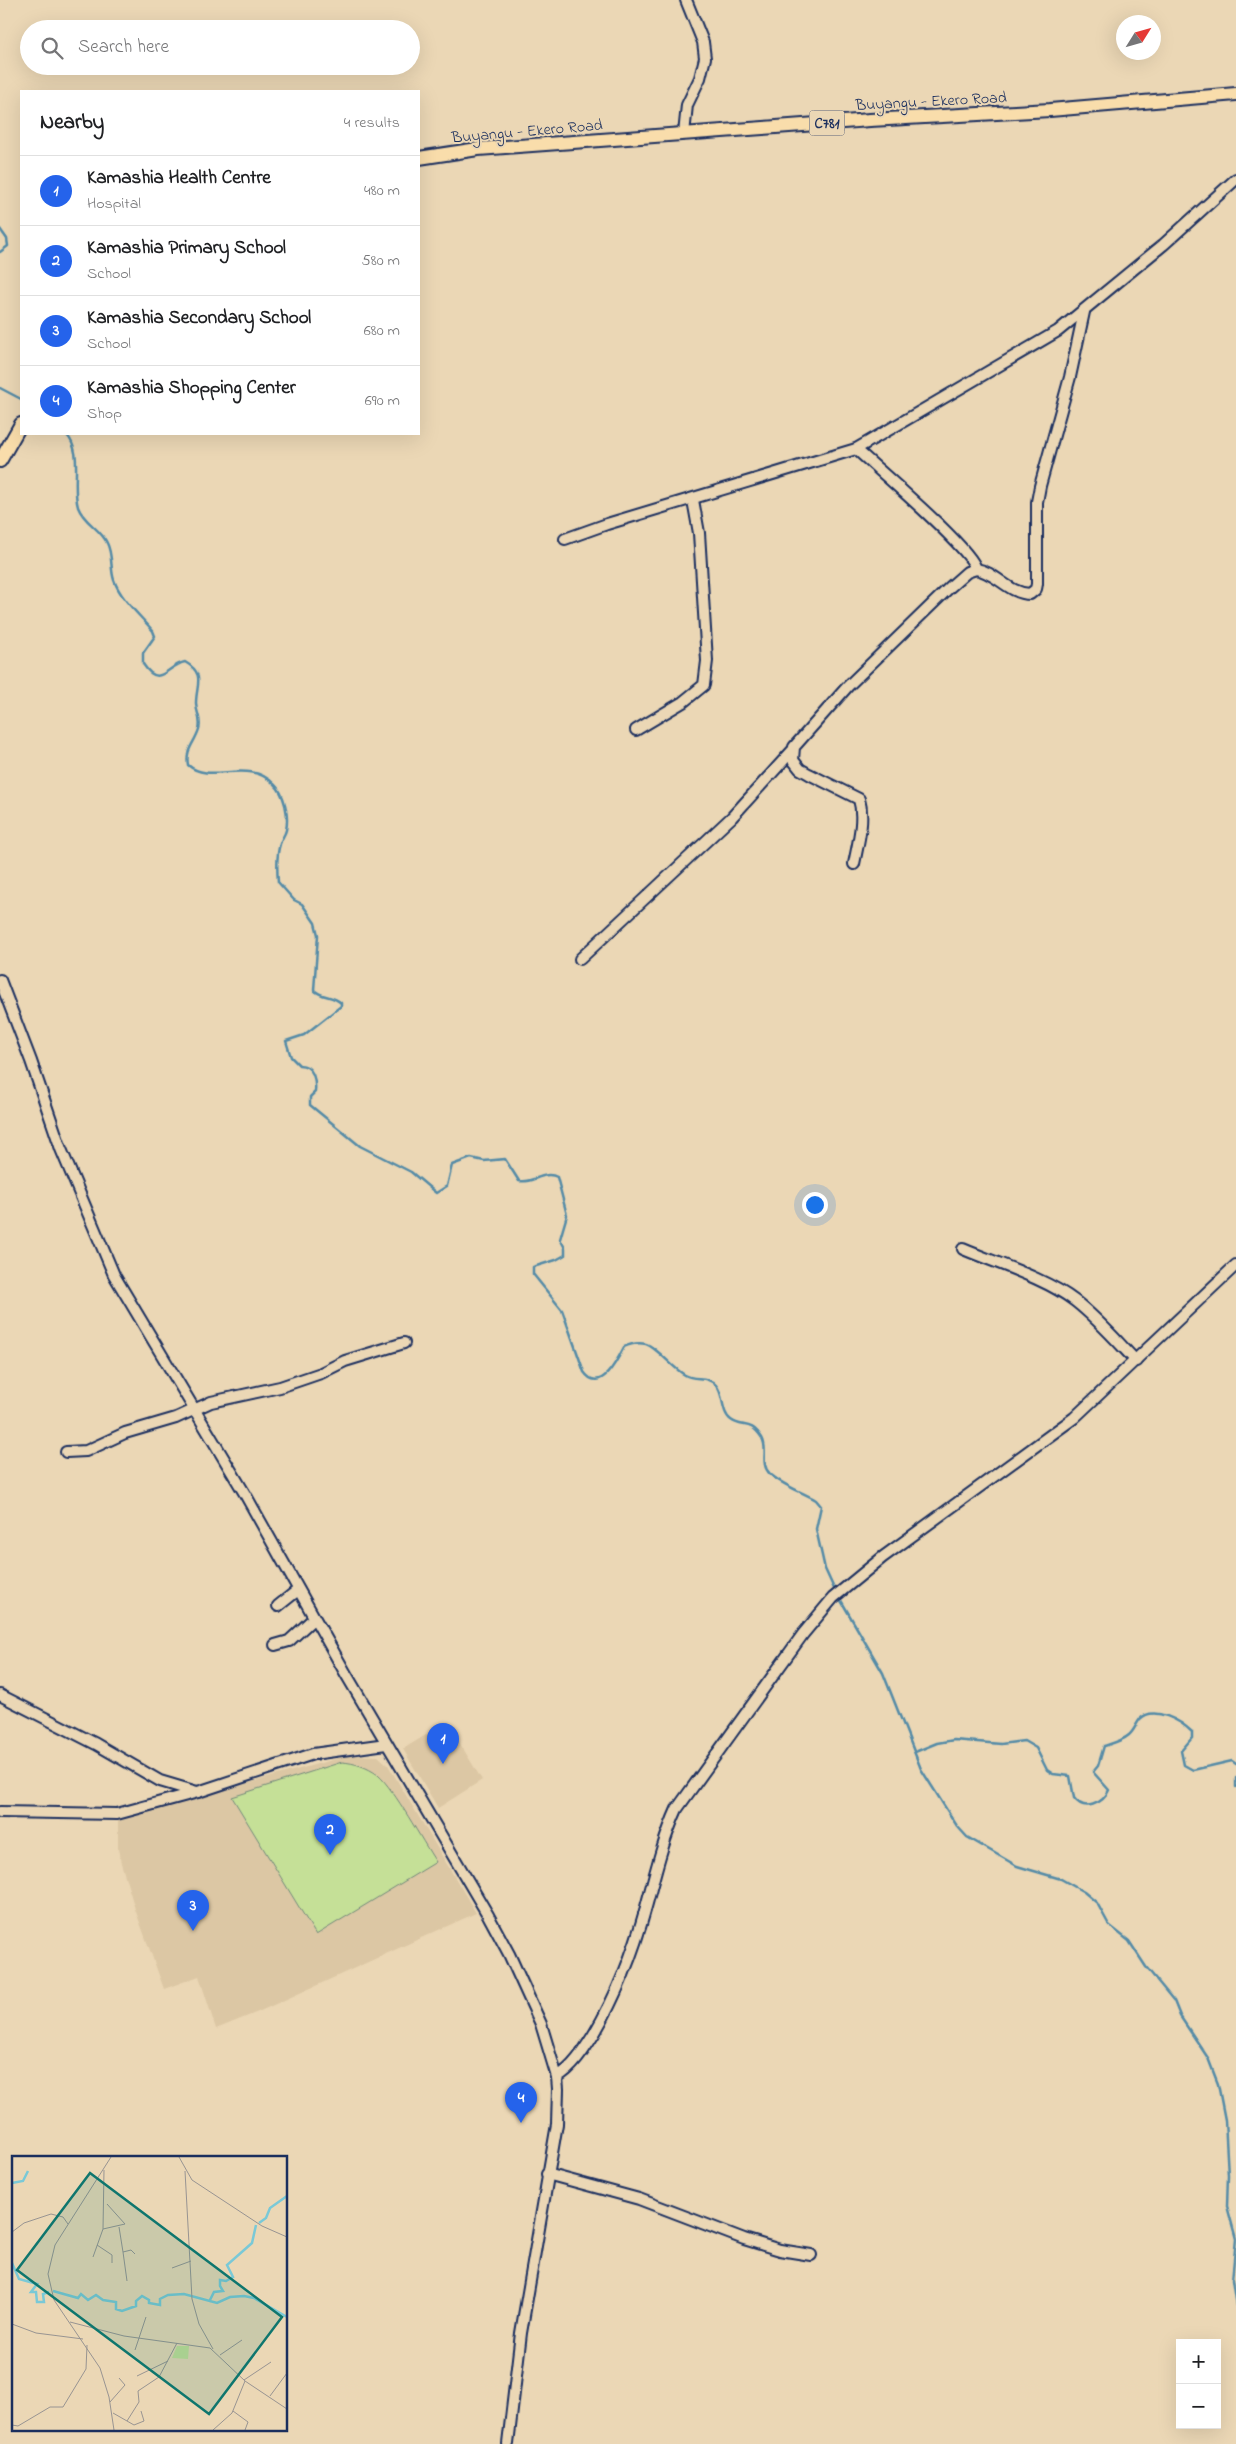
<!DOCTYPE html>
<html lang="en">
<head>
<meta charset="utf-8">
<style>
	body { margin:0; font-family:"Indie Flower",sans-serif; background:#f2f2f2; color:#202124 }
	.controls { position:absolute; right:15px; bottom:15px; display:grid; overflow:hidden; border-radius:0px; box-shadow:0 5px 20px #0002 }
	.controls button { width:45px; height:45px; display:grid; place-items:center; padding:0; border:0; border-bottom:1px solid #e0e0e0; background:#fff; color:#202124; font:25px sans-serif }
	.compass { position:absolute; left:1116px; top:15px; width:45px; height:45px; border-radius:50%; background:#fff; box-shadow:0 5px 20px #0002; rotate:53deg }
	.you { position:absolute; left:814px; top:1204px; width:18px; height:18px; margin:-12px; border:4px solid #fff; border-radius:50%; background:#1a73e8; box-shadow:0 0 0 8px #1a73e833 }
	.badge { display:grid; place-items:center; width:32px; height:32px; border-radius:50%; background:#2563eb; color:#fff; font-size:16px; font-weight:700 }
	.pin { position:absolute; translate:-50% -41px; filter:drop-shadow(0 1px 2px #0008) }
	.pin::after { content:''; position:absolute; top:26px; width:18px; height:15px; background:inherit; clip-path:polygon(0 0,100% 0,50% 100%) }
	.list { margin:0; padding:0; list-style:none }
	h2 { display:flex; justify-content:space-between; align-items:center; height:65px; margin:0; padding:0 20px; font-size:21px }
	h2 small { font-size:16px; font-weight:400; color:#757577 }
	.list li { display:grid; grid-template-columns:32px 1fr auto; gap:15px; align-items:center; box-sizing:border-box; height:70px; padding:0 20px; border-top:1px solid #e0e0e0 }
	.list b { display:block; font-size:19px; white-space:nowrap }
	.list p { margin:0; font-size:16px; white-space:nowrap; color:#757577 }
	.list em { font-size:16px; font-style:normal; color:#757577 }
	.icon { flex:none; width:28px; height:28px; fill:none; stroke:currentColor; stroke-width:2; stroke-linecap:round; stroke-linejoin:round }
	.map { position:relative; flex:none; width:1236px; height:2444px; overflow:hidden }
	.search { position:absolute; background:#fff; box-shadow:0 5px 20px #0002; left:20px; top:20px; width:400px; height:55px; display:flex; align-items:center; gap:12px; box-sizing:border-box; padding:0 18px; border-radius:28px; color:#757577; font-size:19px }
	.panel { position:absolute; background:#fff; box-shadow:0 5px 20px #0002; left:20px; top:90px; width:400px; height:345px; border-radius:0px }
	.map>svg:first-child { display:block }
	.built { fill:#dcc7a4 }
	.pitch { fill:#c5e097; stroke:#70887a }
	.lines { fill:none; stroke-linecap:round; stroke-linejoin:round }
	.stream { stroke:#548ba7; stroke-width:2.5 }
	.minor-casing { stroke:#1b2f5e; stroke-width:14 }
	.major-casing { stroke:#1b2f5e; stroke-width:16 }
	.minor { stroke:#ebd7b5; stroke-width:10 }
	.major { stroke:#f9ddab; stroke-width:12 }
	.labels { text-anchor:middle; stroke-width:4; stroke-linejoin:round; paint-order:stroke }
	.shield { fill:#ebd7b5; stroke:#596178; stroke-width:1 }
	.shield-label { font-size:15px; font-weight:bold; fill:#1b2f5e }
	.street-label { font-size:16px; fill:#1b2f5e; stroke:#ebd7b5 }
	.inset-river { fill:none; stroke:#7ac9d7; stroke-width:2.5 }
	.inset-road { fill:none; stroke:#989492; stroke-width:1 }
	.view { fill:#0f766e; fill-opacity:0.15; stroke:#0f766e; stroke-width:2.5 }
	.inset-edge { fill:none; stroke:#1b2f5e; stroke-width:2.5 }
</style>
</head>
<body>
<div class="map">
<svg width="1236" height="2444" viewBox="0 0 1236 2444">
	<rect width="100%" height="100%" fill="#ebd7b5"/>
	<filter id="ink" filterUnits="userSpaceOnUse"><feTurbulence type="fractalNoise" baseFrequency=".02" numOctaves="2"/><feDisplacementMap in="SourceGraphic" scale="10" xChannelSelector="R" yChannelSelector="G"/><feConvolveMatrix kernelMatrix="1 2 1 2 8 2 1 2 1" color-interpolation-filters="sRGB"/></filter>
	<g filter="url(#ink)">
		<g class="built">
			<path d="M447,1722l35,58 -44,28 -35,-59z"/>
			<path d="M350,1755l28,1 10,9 88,148 -218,99 -42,17 -17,-53 -35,13 -29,-80 -14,-46 -3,-14v-30z"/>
		</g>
		<path class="pitch" d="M342,1762c13,1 25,5 36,13 17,15 44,66 58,87l-120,73 -84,-138z"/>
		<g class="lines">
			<g class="stream">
				<path d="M0,229l7,10 1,7 -8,6"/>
				<path d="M0,388l21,11"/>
				<path d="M66,434c18,19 5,49 12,73 6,16 22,21 29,36 6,12 3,25 7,37 7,20 26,35 39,51l2,5 -12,17v11c17,26 24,1 42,-2 21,12 11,23 11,41 0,10 6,16 3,26 -4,14 -14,20 -11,36 22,20 61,-8 86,19 11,10 15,32 12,46 -1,5 -5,9 -6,14 -4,12 -3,26 -2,38l16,18 8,4 13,19 3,12 -4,55c8,8 19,5 27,13v3l-37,29 -18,6 5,16 8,8c15,0 17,16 16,27l-5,5v8l50,41 51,26 25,21 11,-7 5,-21 19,-7 13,3 21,-2 14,22c13,3 25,-11 38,-4l10,38 -7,24 5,9v7l-9,5 -23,7v7l29,36 22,62c16,23 33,-11 40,-25 6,-3 14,-5 22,-3 12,4 26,24 39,31 10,6 22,0 31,10 8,9 5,28 15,35 12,9 19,-1 31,18 7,12 -3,25 8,36 12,11 32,18 46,26l5,6 -5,23 9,40 11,24"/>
				<path d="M839,1597l44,76 38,96 36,57 10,11 50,29 44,13 23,13 13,11 12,22 20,16 17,26 28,34 6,15 28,42 10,26 7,36 3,55 -1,31 9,33 -4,41 4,26"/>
				<path d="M915,1752l22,-9 17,-3 47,4 23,-3 12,7 11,22 6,4 17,2 4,22c10,14 29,6 35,-8l-16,-18 5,-6 6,-20c9,-3 18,-5 25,-11 5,-4 7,-11 11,-16 14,-14 41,2 52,13v6l-11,13 3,14 9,5 39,-9 4,3"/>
				<path d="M1236,1778v9"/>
			</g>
			<g class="minor-casing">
				<g id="minor">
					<path d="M684,134l3,-29 13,-27 5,-20 -2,-16 -17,-42"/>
					<path d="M856,449c21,20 115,99 120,120 20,3 33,25 54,25l6,-5 1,-5v-82l3,-16 30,-109 14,-65"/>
					<path d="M565,539l42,-15 249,-75 202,-118 105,-86 73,-66"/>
					<path d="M636,730l47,-28 21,-17 3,-24 -8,-128 -6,-33"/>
					<path d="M854,864c4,-21 11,-45 5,-65l-50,-25 -9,-5 -7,-9 1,-13 54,-61 102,-99 17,-15 9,-3"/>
					<path d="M580,959l152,-142 60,-66"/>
					<path d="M0,980l31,81 30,88 53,126 131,219 101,180 142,241 21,39 32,70 16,53 1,12 -1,35 -36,209 -13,111"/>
					<path d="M963,1249c33,14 84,30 112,52 23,18 42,40 61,60"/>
					<path d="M66,1452l20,-1 39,-18 51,-15 35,-16 69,-15 41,-14 24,-12 59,-18"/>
					<path d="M278,1606l20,-16"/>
					<path d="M275,1645l14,-4 25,-23"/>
					<path d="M0,1695l96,49 64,37 37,11"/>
					<path d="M0,1812l117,2 81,-22 115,-38 73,-10"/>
					<path d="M557,2077c16,-9 27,-27 37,-43 23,-39 40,-83 52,-127 9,-33 17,-67 31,-98l126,-175 30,-36 50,-41 191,-139 162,-153"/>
					<path d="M547,2174l92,25 105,40 36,11 31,5"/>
				</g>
			</g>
			<g class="major-casing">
				<g id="major">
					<path d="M419,158l59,-9 392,-29 180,-10 186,-16"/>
					<path d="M0,461l21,-37"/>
				</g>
			</g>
			<use href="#minor" class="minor"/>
			<use href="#major" class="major"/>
		</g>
	</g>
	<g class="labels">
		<rect class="shield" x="809.5" y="110.5" width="35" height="25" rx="4"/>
		<g class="shield-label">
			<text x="827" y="128">C781</text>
		</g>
		<g class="street-label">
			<text transform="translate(931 100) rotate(-3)" y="6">Buyangu - Ekero Road</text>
			<text transform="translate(527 130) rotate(-5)" y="6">Buyangu - Ekero Road</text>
		</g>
	</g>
	<g transform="translate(12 2156)">
		<rect width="275" height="275" fill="#ebd7b5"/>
		<path d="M165,190h12l-1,13 -16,-1z" fill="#c5e097"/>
		<path class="inset-river" d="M0,27l11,-2 5,-10M247,67l7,-5 4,-10 17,-12M0,107l7,16 18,5 -6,8h5l1,10h7l-1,-8 6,-2M41,135l25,7 3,-4 7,6 8,-5 7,5 13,2v7l6,2 14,-5v-5l6,-5 7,4v3l11,2v-6l8,-4 16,-1 33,9 13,-6 14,-1 10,2 33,19M197,146l5,-10 9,-1 -3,-5v-6l6,1 7,-4 -6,-12 25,-22 4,-18"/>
		<path class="inset-road" d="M99,1l-56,88 -7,29 6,26 46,68 9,29 5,33M167,1l13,23 70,46 25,11M173,15l7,128 7,25 14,25M107,71l4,25 8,-2 4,4M91,73l22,-5 -18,-20M0,76l12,-9 27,-9 12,3 5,7M85,89l15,10v8M111,96l4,29M81,101l10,-28 1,-59M160,112l19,-7M58,166l54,14 86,12 35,33 42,28M0,168l24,9 47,6M123,194l11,-33M208,199l22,-15M125,220l31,-15M232,224l27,-18M258,240l17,-23M98,246l15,-17 -6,-7M221,255l15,11 -3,8M101,257l14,8 12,-19 -1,-11 21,-14 18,-34M115,265l7,4 10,-4 -3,-10M0,269l6,1 32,-19h13l23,-38 1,-24M201,274l19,-17 13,-32"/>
		<path class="view" d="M78,17l192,144 -73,97 -192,-144z"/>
		<rect width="275" height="275" class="inset-edge"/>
	</g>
</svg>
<div class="controls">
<button>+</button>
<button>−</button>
</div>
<svg class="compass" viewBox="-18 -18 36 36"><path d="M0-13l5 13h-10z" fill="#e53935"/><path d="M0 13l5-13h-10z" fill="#757577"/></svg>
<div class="you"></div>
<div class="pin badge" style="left:443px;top:1764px">1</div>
<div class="pin badge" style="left:330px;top:1855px">2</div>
<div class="pin badge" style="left:193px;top:1931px">3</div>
<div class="pin badge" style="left:521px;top:2123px">4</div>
<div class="search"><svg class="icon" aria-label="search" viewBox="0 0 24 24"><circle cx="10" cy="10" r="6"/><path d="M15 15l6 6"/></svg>Search here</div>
<section class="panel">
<h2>Nearby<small>4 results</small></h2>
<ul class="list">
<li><span class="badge">1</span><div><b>Kamashia Health Centre</b><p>Hospital</p></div><em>480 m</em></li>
<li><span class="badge">2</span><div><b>Kamashia Primary School</b><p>School</p></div><em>580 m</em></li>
<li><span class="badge">3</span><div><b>Kamashia Secondary School</b><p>School</p></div><em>680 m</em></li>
<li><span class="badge">4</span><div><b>Kamashia Shopping Center</b><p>Shop</p></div><em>690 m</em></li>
</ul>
</section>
</div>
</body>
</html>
